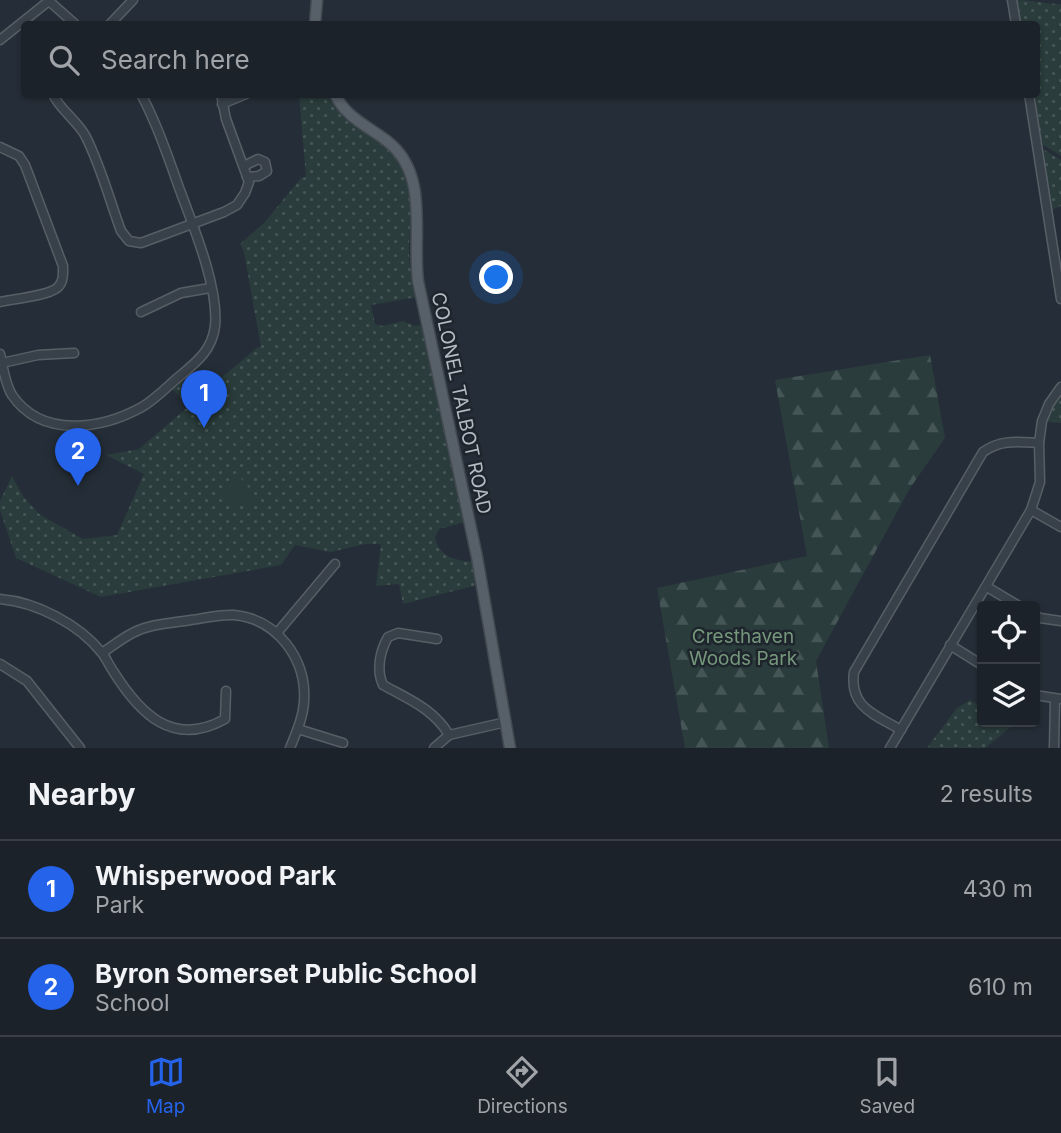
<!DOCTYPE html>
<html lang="en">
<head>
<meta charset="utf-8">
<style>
	body { margin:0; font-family:Inter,sans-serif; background:#252a32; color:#f1f3f6 }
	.controls { position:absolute; right:21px; bottom:21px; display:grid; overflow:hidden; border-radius:7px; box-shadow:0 2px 5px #0004 }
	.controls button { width:63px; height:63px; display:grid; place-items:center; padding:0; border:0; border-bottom:2px solid #3a3f47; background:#1c222a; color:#f1f3f6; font:35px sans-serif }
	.you { position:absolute; left:497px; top:278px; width:24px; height:24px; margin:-18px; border:5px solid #fff; border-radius:50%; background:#1a73e8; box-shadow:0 0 0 10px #1a73e833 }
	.badge { display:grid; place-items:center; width:46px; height:46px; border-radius:50%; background:#2563eb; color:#fff; font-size:23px; font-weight:700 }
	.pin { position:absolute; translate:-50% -58px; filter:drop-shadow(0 2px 4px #0008) }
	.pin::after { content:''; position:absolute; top:37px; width:24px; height:21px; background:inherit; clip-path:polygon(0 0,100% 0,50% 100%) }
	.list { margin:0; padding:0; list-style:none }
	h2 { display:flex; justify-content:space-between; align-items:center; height:91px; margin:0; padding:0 28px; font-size:30px }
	h2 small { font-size:23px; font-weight:400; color:#a0a4a8 }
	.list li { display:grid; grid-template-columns:46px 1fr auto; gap:21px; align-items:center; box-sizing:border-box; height:98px; padding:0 28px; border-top:2px solid #3a3f47 }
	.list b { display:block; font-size:26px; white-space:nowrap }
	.list p { margin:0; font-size:23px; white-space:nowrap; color:#a0a4a8 }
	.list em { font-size:23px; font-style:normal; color:#a0a4a8 }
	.icon { flex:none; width:38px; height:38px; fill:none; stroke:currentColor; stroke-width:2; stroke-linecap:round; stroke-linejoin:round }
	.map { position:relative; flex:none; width:1061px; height:748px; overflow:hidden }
	.search { position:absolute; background:#1c222a; box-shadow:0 2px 5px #0004; left:21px; right:21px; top:21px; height:77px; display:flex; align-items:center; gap:18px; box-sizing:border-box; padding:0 24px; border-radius:7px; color:#a0a4a8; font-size:26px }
	.sheet { height:287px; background:#1c222a }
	nav { display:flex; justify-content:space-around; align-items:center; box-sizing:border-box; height:98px; border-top:2px solid #3a3f47; background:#1c222a; font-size:19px; color:#a0a4a8 }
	nav a { display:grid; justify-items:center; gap:4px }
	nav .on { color:#2563eb }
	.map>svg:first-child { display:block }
	.grass { fill:url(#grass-dots) }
	.forest { fill:url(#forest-firs) }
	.pitch { fill:#2a3c3b }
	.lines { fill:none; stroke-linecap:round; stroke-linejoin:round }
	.minor-casing { stroke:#575e66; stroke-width:11 }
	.major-casing { stroke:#424951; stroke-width:13 }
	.minor { stroke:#384049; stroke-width:8 }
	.major { stroke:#575f68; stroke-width:10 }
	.labels { text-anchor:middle; stroke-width:5; stroke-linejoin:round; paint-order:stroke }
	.street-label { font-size:19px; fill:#b4bbc4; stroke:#1e252d }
	.park-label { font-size:19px; fill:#75977b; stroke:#1e252d }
</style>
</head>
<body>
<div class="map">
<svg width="1061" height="748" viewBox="0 0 1061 748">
	<defs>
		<pattern id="grass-dots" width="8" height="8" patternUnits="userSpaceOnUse" patternTransform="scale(1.75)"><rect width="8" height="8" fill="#2a3c3b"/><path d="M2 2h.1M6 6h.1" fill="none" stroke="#465656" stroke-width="1.8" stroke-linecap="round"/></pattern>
		<pattern id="forest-firs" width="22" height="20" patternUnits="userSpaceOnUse" patternTransform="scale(1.75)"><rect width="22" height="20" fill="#2a3c3b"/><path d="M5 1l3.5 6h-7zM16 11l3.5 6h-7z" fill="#465656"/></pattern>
	</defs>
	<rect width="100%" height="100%" fill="#252e38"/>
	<g class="grass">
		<path d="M1015,0c16,0 30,4 46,4v152l-19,-12 -9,-49 3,-1v-70h-16z"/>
		<path d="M299,95h28c17,29 52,38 71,65 21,30 10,60 11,94 0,14 5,29 8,43l-46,8 4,19 7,2 21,-5 11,5 9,-1 42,197 -26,7 -4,8c4,20 19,23 38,25l4,23 -74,19 -4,-20 -23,2 5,-42h-16l-34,8 -36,-7 -14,20 -180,32 -85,-39 -16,-48v-9l12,-25 11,20 16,18 44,25 34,-4 27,-61 -38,-19 33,-6 49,-42 -18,-21 9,-9 17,22 62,-52h3l-17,-95 -4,-8 25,-22 36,-44 5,-1z"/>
		<path d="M1041,148l20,12v46l-10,4z"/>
		<path d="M1061,397v26l-19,-2z"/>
		<path d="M970,700l12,8v14h24l6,4 -27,22h-58l30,-40z"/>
	</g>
	<path class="forest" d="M930,355l15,83 -35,50 -94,173 13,87h-144l-28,-160 150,-32 -32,-176z"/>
	<path class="pitch" d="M235,477h5l16,20 -2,6 -21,4c-7,-6 -9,-10 -10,-19z"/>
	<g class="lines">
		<g class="minor-casing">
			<g id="minor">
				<path d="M1012,0l4,24"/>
				<path d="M49,1l26,23"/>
				<path d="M110,24l23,-24"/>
				<path d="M0,40l50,-40"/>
				<path d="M53,94c5,14 25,27 33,43 15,30 24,64 35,94l8,10 12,2 83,-31 13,-7 8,-12 4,-11 -23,-63 -5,-25"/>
				<path d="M1029,94l32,205"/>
				<path d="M222,104l24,-10"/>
				<path d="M0,147l19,9 6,9 38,101c0,8 1,16 -6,22 -10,8 -44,11 -57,14"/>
				<path d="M244,166l14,-7 7,3 2,9 -8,5 -12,1"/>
				<path d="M141,312l40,-19 29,-5"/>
				<path d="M0,354c3,13 5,30 12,41 30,44 90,34 130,12 12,-7 23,-18 33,-27 19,-16 37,-28 40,-54 4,-37 -21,-98 -34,-133 -12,-33 -23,-67 -40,-99"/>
				<path d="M2,363l36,-8 36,-2"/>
				<path d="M1031,510l30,17"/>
				<path d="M987,587l32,19"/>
				<path d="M0,599c36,3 79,25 102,54 4,5 7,12 11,18 27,43 60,77 112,48l1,-28"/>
				<path d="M1035,615l5,3 21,3"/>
				<path d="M277,633l58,-69"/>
				<path d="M437,639l-39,-6 -10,4c-8,14 -12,33 -5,48 25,14 51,24 66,50"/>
				<path d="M950,645l32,20"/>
				<path d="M102,653c12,-8 24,-18 37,-23 16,-7 35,-7 52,-10 14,-2 30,-6 43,-5 44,4 73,45 70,87 -1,16 -8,31 -14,46"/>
				<path d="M0,664l27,17 53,67"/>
				<path d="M1035,695l26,4"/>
				<path d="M298,729l45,14"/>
				<path d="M901,730c-27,-16 -52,-23 -47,-58l129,-220c18,-13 36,-10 56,-9"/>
				<path d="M434,748l15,-13 57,-13"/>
				<path d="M890,748l141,-238 9,-28 -1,-39 3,-22 7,-17 12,-17"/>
				<path d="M1054,748l1,-49"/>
			</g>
		</g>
		<g class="major-casing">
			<g id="major">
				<path d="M315,24l2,-24"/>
				<path d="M335,94c10,23 34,33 52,47 43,33 25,94 31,140l59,276 33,191"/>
			</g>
		</g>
		<use href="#minor" class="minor"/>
		<use href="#major" class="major"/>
	</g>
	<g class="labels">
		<g class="street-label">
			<text transform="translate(462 403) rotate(78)" y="7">COLONEL TALBOT ROAD</text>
		</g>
		<g class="park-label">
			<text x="743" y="643">Cresthaven<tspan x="743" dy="22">Woods Park</tspan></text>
		</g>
	</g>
</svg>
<div class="controls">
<button><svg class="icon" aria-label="locate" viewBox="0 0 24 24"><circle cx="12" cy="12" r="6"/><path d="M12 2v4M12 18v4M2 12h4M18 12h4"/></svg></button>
<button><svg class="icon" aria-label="layers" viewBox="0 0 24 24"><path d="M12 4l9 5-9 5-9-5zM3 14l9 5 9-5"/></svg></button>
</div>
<div class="you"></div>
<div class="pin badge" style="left:204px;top:428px">1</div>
<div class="pin badge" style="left:78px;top:486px">2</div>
<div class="search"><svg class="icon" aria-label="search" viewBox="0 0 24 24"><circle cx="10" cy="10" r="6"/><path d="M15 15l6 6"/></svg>Search here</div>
</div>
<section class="sheet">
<h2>Nearby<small>2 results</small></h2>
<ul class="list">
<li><span class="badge">1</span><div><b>Whisperwood Park</b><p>Park</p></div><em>430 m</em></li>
<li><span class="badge">2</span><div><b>Byron Somerset Public School</b><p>School</p></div><em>610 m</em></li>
</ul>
</section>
<nav>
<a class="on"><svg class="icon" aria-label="map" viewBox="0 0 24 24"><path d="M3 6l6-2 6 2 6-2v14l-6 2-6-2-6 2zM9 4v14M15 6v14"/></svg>Map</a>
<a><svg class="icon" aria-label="directions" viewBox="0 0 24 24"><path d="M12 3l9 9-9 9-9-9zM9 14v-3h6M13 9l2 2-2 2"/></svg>Directions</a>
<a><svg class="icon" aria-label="saved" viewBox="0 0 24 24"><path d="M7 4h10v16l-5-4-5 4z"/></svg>Saved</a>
</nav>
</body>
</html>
